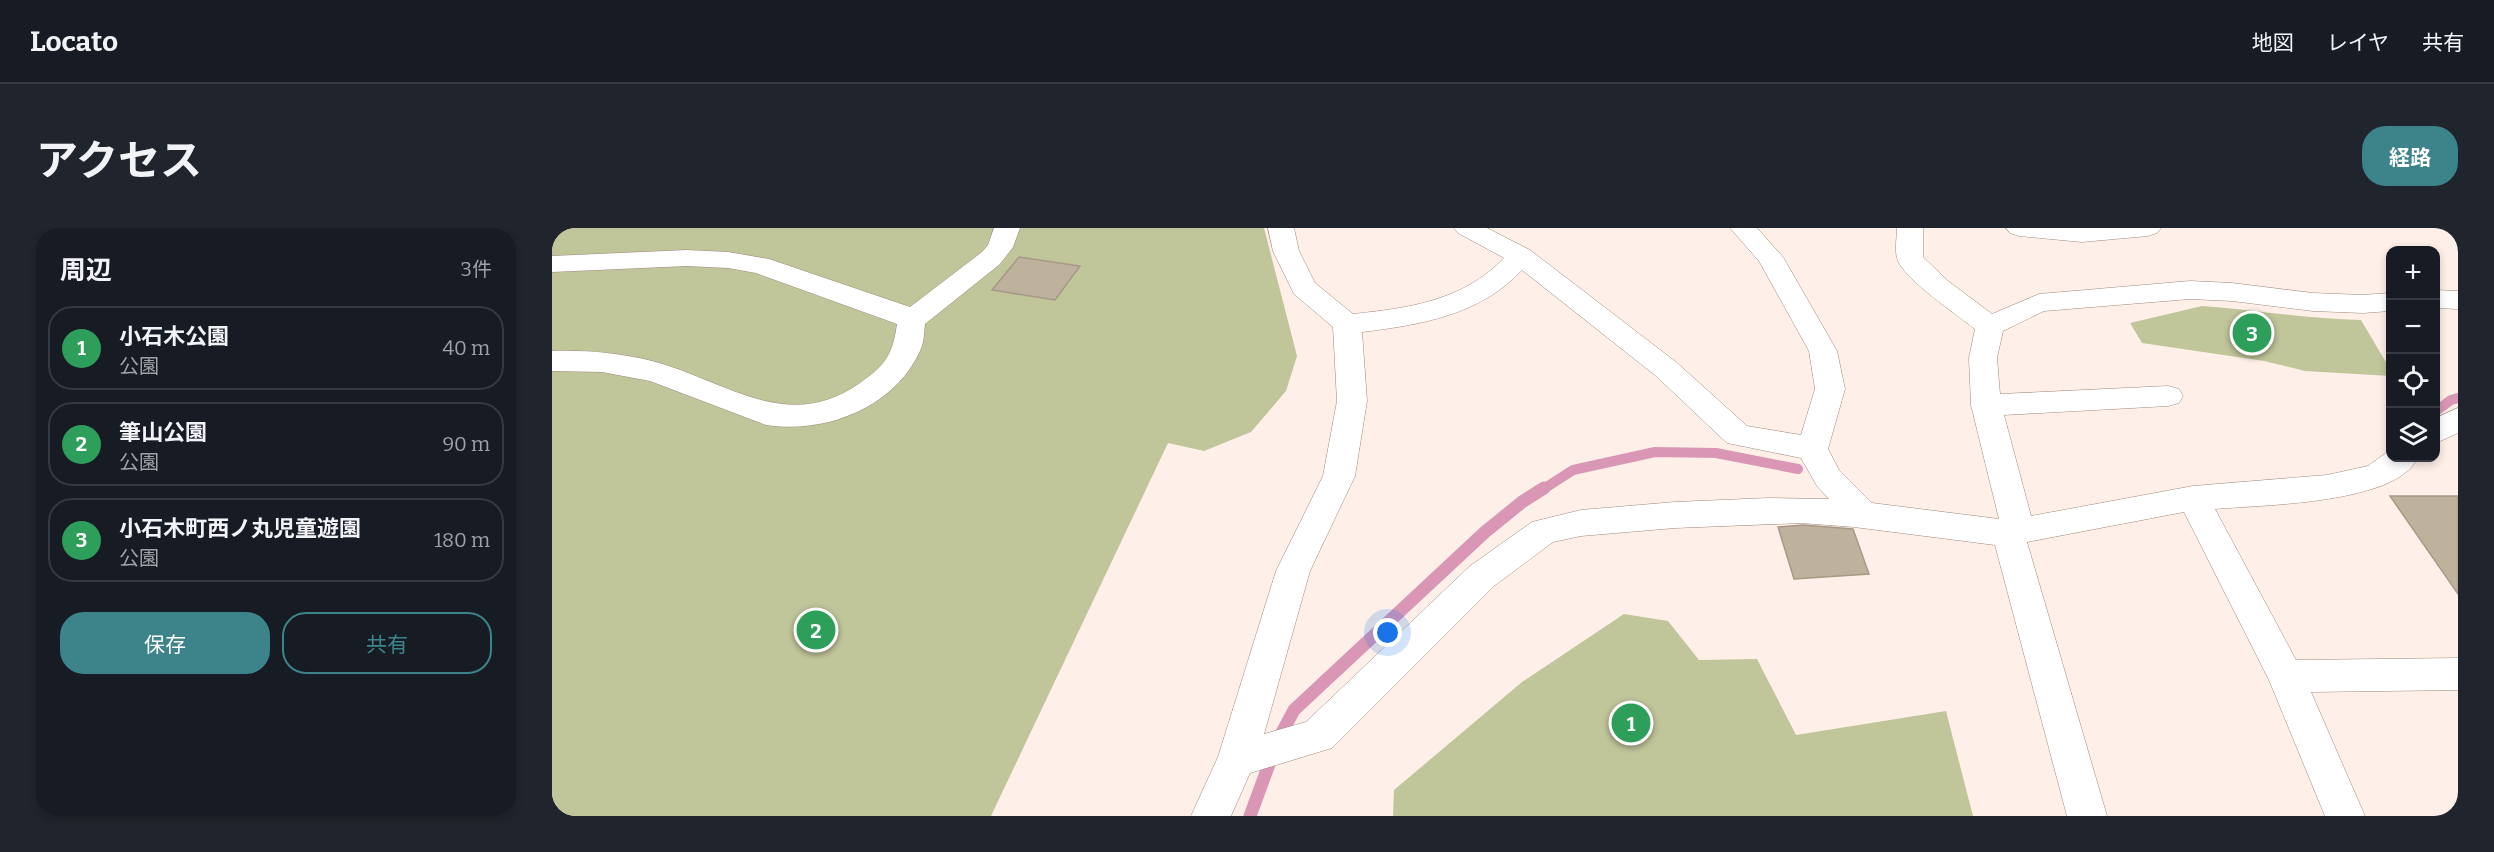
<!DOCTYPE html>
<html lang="ja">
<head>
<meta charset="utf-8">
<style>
	body { margin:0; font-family:Bitter,"Noto Sans JP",serif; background:#20242c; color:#f1f3f6 }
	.controls { position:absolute; right:18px; top:18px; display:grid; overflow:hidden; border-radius:12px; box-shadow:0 3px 9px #0003 }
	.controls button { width:54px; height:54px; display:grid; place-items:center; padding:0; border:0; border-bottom:2px solid #363941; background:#171b24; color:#f1f3f6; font:30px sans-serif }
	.you { position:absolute; left:836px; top:405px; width:21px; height:21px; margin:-15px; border:4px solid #fff; border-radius:50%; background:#1a73e8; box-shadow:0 0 0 9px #1a73e833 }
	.badge { display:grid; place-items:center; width:39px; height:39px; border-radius:50%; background:#3c848a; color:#fff; font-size:20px; font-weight:700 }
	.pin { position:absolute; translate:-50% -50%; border:3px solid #fff; box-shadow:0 2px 6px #0006 }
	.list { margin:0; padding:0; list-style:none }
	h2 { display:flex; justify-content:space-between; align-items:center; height:78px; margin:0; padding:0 24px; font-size:26px }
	h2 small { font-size:20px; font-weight:400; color:#9ea1a6 }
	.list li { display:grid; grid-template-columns:39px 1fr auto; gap:18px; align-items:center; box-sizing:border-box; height:84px; margin:0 12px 12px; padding:0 12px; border:2px solid #363941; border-radius:24px }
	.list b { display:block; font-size:22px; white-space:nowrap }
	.list p { margin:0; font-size:20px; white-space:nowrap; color:#9ea1a6 }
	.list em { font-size:20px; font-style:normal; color:#9ea1a6 }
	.actions { display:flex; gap:12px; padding:18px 24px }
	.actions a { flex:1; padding:14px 0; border:2px solid #3c848a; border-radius:24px; text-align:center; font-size:21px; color:#3c848a }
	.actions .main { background:#3c848a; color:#fff }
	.icon { flex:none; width:33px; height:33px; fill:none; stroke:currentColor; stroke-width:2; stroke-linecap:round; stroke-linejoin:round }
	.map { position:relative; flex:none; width:1906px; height:588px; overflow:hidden; border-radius:24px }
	header { display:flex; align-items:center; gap:36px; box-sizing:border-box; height:84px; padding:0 30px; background:#171b24; border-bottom:2px solid #363941 }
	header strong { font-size:28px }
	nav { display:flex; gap:33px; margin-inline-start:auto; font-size:21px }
	.intro { display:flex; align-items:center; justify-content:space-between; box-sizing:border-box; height:144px; padding:0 36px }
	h1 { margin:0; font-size:42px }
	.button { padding:15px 27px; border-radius:24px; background:#3c848a; color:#fff; font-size:21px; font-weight:700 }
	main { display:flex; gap:36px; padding:0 36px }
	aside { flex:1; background:#171b24; border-radius:24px; box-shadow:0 3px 9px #0003 }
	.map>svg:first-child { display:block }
	.green { fill:#c1c59a }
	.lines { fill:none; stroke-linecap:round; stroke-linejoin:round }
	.stream-far1 { stroke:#da97b5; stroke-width:10 }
	.stream { stroke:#da97b5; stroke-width:13 }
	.building { fill:#beb29d; stroke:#a69a86; stroke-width:1.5 }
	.minor-casing { stroke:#9e887c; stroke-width:1 }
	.minor { fill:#fff; fill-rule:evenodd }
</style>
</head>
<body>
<header>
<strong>Locato</strong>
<nav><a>地図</a><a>レイヤ</a><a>共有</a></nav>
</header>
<div class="intro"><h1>アクセス</h1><a class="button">経路</a></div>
<main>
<aside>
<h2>周辺<small>3件</small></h2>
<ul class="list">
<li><span class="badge" style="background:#2e9e5b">1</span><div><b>小石木公園</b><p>公園</p></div><em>40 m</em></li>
<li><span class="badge" style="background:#2e9e5b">2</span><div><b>筆山公園</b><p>公園</p></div><em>90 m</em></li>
<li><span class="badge" style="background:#2e9e5b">3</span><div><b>小石木町西ノ丸児童遊園</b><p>公園</p></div><em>180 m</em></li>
</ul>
<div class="actions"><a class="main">保存</a><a>共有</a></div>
</aside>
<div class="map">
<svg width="1906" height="588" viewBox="0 0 1906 588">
	<rect width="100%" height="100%" fill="#fef0e8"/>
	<g class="green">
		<path d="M0,0h712l33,128 -11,35 -35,41 -47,19 -36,-8 -177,373h-439z"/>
		<path d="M1650,78c53,4 106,13 159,14l29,49v7l-85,-5 -41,-10 -122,-18 -12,-20z"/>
		<path d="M1072,386l44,7 31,39 58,-1 39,76 150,-24 27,105h-580l1,-26 128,-108z"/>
	</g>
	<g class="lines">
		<g class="stream-far1">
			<path d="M1884,183l15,-11 7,-2"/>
			<path d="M990,262l31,-20 82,-18 61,1 82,16"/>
		</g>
		<path class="stream" d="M698,588l28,-76 16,-30 191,-178 37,-30 22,-14"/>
	</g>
	<g class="building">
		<path d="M467,29l61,9 -25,34 -63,-10z"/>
		<path d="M1838,268h68v98z"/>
		<path d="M1251,297l50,4 16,45 -75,5 -16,-52z"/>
	</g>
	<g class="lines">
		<g class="minor-casing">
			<g id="minor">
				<path d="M442,0h26l-7,19 -13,17 -75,60c-1,9 -1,19 -5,27 -26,57 -95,83 -154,74l-116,-44 -48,-9 -50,-1v-20c34,-1 68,2 100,10 73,19 135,74 208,22 25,-17 33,-29 37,-59l-141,-51 -28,-5 -41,-2 -135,6v-16l135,-6 41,2 41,7 141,48 72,-55 6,-7z"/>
				<path d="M716,0h26l5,23 16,32 38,31c56,-6 110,-13 151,-56l-46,-25 -4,-5h33l43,22 146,112 71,64 54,9 14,-46 -6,-38 -50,-90 -29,-33h27l26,29 54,94 8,38 -17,60 11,21 33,33 127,16 -28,-114 -2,-47 6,-29c-18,-14 -69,-49 -77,-68 -4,-9 -1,-24 -1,-33h26v29l25,24 44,33 47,-20 151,-13 42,2 81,10 50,2 27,-2v18l-27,2 -50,-2 -81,-10 -42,-2 -146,12 -41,20 -6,27 3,36 168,-8 11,3 4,7 -4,7 -11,3 -164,9 27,101 162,-30 134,-11 41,-9 22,-16v8h27c-19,46 -157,47 -202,51l81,151 162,-2v32l-147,2 54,124h-40l-56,-136 -85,-168 -157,30 80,274h-40l-72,-271 -141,-18 -53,-4 -126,5 -94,8 -28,6 -59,44 -162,162 -82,25 -19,43h-40l27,-59 58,-186 47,-95 14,-75 -4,-74 -39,-33 -21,-43zM970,42l134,106 71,67 74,15 16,28 12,13 -60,-1 -94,4 -94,8 -49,12 -62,44 -164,156 -42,12 46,-163 45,-95 12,-75 -5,-69c58,-7 119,-17 160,-62z"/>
				<path d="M1454,0h155l-4,5 -9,3 -66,6 -63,-6 -9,-3z"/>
				<path d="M1884,62l22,1v18l-22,-1z"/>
				<path d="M1906,180v25l-22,10v-25z"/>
			</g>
		</g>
		<use href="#minor" class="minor"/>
	</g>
</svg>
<div class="controls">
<button>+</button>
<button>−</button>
<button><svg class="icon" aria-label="locate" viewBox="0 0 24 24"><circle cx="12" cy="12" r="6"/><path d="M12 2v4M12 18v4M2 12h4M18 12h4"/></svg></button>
<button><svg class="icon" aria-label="layers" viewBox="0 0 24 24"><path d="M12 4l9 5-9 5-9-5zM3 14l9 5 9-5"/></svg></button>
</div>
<div class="you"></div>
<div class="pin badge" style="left:1079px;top:495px;background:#2e9e5b">1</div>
<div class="pin badge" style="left:264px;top:402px;background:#2e9e5b">2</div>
<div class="pin badge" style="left:1700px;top:105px;background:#2e9e5b">3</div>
</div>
</main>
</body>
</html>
